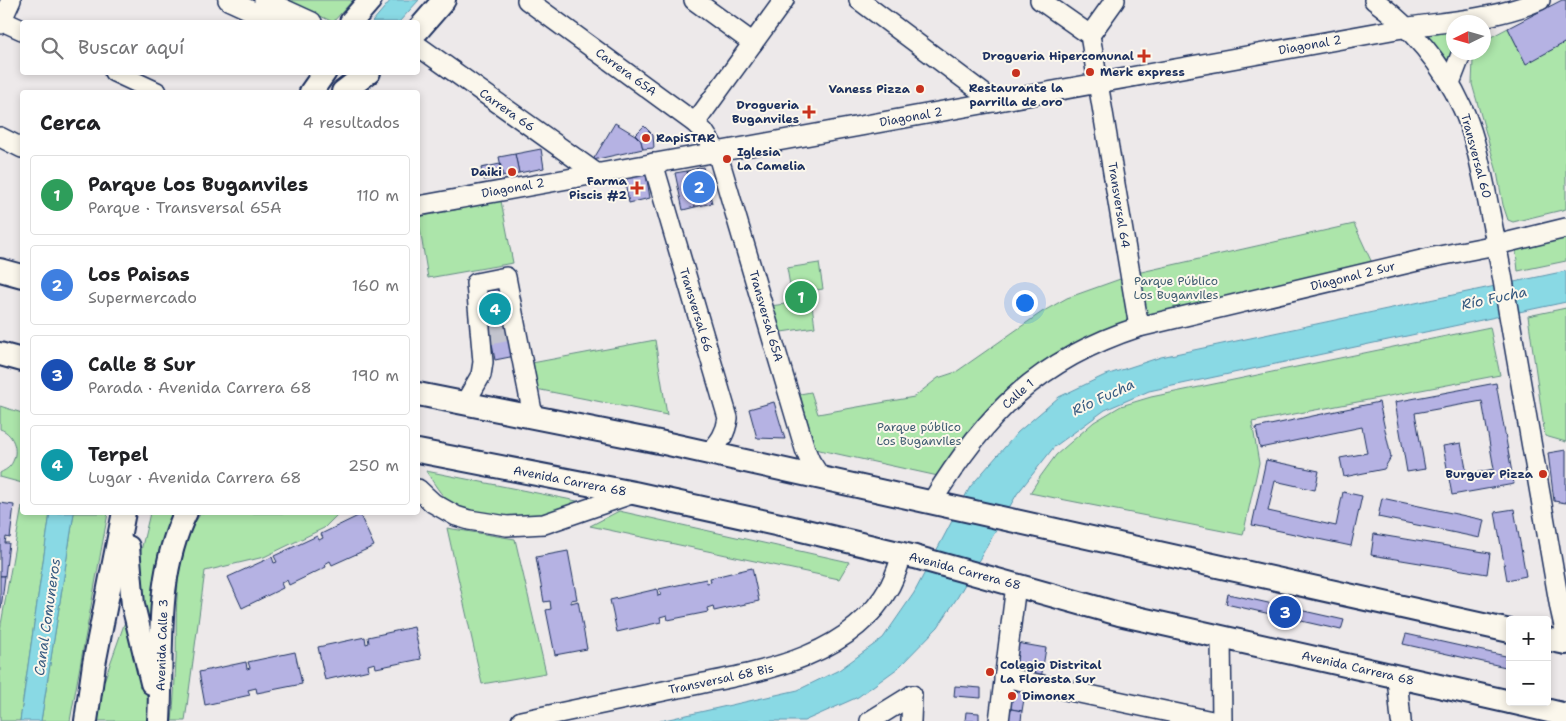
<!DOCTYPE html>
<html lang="es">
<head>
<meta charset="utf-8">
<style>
	body { margin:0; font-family:"Shantell Sans",sans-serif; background:#f6f6f6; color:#202124 }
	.controls { position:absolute; right:15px; bottom:15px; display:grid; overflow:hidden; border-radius:5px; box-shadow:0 2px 8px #0003 }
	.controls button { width:45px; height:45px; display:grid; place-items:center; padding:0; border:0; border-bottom:1px solid #e0e0e0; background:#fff; color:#202124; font:25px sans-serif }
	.compass { position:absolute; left:1446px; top:15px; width:45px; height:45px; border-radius:50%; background:#fff; box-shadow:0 2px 8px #0003; rotate:265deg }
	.you { position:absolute; left:1024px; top:302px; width:18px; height:18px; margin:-12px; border:4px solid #fff; border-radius:50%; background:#1a73e8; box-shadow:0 0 0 8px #1a73e833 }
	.badge { display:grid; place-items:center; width:32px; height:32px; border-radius:50%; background:#b45309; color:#fff; font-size:16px; font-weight:700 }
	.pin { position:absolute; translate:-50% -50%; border:2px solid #fff; box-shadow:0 1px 5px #0006 }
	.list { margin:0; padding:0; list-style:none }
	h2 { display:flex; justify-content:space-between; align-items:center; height:65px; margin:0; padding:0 20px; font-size:21px }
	h2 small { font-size:16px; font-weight:400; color:#757577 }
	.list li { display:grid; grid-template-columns:32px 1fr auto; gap:15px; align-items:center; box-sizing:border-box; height:80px; margin:0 10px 10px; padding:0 10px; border:1px solid #e0e0e0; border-radius:5px }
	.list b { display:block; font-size:19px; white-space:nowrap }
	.list p { margin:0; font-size:16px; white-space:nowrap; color:#757577 }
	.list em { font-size:16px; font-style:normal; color:#757577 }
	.icon { flex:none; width:28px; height:28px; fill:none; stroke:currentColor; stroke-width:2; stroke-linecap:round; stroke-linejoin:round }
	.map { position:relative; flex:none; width:1566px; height:721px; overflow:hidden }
	.search { position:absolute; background:#fff; box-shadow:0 2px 8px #0003; left:20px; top:20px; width:400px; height:55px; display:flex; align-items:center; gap:12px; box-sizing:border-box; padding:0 18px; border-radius:5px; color:#757577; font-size:19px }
	.panel { position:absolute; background:#fff; box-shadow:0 2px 8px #0003; left:20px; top:90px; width:400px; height:425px; border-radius:5px }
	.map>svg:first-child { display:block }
	.green { fill:#ace5aa; stroke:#648a84 }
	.water { fill:#89d9e4; stroke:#5d95ae }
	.building { fill:#b5b2e3; stroke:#1b2f5e }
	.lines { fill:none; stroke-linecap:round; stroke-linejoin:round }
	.minor-tunnel { stroke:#c3c4ce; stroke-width:19; stroke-dasharray:19 9; stroke-linecap:butt }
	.minor-casing { stroke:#1b2f5e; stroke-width:22 }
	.major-casing { stroke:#1b2f5e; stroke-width:26 }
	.minor { stroke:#fbf7ec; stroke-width:19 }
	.major { stroke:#fbf7ec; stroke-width:22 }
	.poi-dot { fill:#c8321e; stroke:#fbf7ec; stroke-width:2 }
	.labels { text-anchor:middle; stroke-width:4; stroke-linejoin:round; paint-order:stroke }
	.street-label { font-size:12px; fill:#1b2f5e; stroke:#fbf7ec }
	.poi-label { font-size:12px; font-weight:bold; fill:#1b2f5e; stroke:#fbf7ec; text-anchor:end }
	.park-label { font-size:12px; fill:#3f5c71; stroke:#fbf7ec }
	.water-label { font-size:14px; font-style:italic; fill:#365a80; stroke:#fbf7ec }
</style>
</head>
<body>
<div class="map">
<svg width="1566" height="721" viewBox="0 0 1566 721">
	<rect width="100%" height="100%" fill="#ede9ea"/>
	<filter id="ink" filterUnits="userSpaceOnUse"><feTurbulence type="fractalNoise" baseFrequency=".02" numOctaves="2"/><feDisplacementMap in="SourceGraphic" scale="10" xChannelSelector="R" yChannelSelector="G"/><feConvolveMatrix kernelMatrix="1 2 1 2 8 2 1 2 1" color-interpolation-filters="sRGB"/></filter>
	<g filter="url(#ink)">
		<g class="green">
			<path d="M287,0h66l-20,22z"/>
			<path d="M1508,28l18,35 40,-21v167l-53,13 -5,-2 -5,-15 -6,-33 -25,-88 1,-24 5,-7 6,-1v-8l7,-7z"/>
			<path d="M1453,29l1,23 -3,13 -27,-32z"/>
			<path d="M501,201l12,62 -85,15 -10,-61z"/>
			<path d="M1354,224l19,41 -229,53 -7,-45z"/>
			<path d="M1566,235v26l-48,10 -2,-19 3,-4z"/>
			<path d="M819,263l4,26 -13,2 5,36 -47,7 -6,-27 31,-4 -6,-35z"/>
			<path d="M1123,278l9,44c-27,12 -55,23 -80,37 -51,28 -82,71 -114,117l-123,-27 -15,-55 11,-2 7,22 96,-17 24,-19 18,-6 86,-60 25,-14z"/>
			<path d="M1566,308v134l-21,-6 -17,-120z"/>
			<path d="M1490,327l10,48 -248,47 7,41 -16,72 -213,-42 10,-16 16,-22 38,-33 27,-16 30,-9z"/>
			<path d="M655,340l12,75 -131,-26 -4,-26z"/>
			<path d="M0,406l22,7v70l-22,-6v-4c3,-2 8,-4 10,-7 10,-12 5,-32 -10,-37z"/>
			<path d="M426,471l156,31c-16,6 -34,14 -51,16 -13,2 -70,-6 -79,-14 -12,-9 -18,-21 -26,-33z"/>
			<path d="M22,506v6l28,1 -30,208h-20v-91z"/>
			<path d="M619,511l230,51 -10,17 -249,-53z"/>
			<path d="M74,513h34l-38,208h-29z"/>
			<path d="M150,513h30l-27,142 -14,-72 1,-28z"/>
			<path d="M201,513h138l-15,15 -60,29 -59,14 -20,150h-13c2,-21 3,-41 4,-62 1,-47 -4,-106 25,-146z"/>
			<path d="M447,528l68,11 31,134 -64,11z"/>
			<path d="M126,619l5,2 21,100h-60l6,-23z"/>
		</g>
		<g class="water">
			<path d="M391,0h28l-20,22h-27z"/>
			<path d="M1566,271v31l-417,89 -44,19 -51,37 -37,47 -60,104 -19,29 -40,41 -40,29 -54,24h-144l138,-31 41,-20 44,-32 31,-45 56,-106 48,-55 41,-35 44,-21 58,-19z"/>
			<path d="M50,513h24l-33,208h-21z"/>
		</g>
		<g class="building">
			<path d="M1562,0h4v42l-40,22 -18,-36z"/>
			<path d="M615,123l20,12 6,6 2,8 -50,11z"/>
			<path d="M644,126l9,9 1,13 -11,1 -2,-8 -6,-6z"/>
			<path d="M541,149l3,19 -25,5 -4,-19z"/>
			<path d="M515,154l4,19 -16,3 -4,-19z"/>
			<path d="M500,164l3,12 -19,4 -3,-12z"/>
			<path d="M703,167l9,36 -17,4 -8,-36z"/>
			<path d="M687,171l8,36 -12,3 -8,-37z"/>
			<path d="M646,174l4,24 -21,5 -5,-26z"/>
			<path d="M501,284l14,72 -20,4 -14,-73z"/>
			<path d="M1496,383l18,101 -62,11 -9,-49 18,-3 6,31 27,-5 -12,-68 -67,12 10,56 -18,3 -12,-70z"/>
			<path d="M774,402l11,37 -28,-1 -8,-29z"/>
			<path d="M1379,402l12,55 -7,12 -40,8 -4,-19 27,-5 -5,-26 -102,21 -4,-20z"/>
			<path d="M1566,450v53l-12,-2 -6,-48z"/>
			<path d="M1266,460l53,11 -4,19 -40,-9 -7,30 68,15 7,-34 19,4 -11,50 -99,-21z"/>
			<path d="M1382,498l102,22 -4,18 -102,-21z"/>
			<path d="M0,503l14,2 -4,33 -4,-1 -1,6h4l-4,33h-5z"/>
			<path d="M1514,509l12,67 -19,4 -12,-68z"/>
			<path d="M360,515l14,31 -42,19 -2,-4 -5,3 1,3 -37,18 -2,-5 -6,3 2,5 -41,20 -14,-31 44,-20 2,6 3,-1 -3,-6 43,-20 2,4 4,-2 -2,-4z"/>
			<path d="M1374,534l116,19 -3,21 -116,-19z"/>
			<path d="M568,551l9,48 -6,1v3l7,-2 9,48 -32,6 -9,-45 5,-1 -1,-8 -6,1 -8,-45z"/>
			<path d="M752,568l7,33 -45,10 -1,-5 -6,2 1,4 -40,8 -1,-5 -7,2 1,5 -44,10 -7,-32 47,-11 1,7 3,-1 -2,-6 47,-10 1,4 4,-1 -1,-4z"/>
			<path d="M0,576h5l-4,33h-1z"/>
			<path d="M1228,594l116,26 -3,10 -115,-26z"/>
			<path d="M414,627l7,32 -45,9 -1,-5 -7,2 1,5 -44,10 -7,-33 47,-10 1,7 3,-1 -1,-6z"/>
			<path d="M1406,634l104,23v11l-107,-24z"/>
			<path d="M1017,643l29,5 -5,31 -30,-5z"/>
			<path d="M295,652l7,32 -45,9 -1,-5 -8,2 2,5 -45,10 -6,-33 47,-10 1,7 3,-1 -2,-6z"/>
			<path d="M955,686l26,2v10l-27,-2z"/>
			<path d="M1009,690l16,3 -3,18 -16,-3z"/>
			<path d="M1006,708l16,3 -1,10h-18z"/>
			<path d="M966,712l13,1v8h-14z"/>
		</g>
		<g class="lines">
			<path class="minor-tunnel" d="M490,335l20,-4"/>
			<g class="minor-casing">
				<g id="minor">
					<path d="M228,0l48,22"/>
					<path d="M264,0l48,22"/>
					<path d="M527,0l168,123 9,9 13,20 88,297 5,12 11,17"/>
					<path d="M694,0l59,43"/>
					<path d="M859,0l136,102"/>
					<path d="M1040,0l50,35 49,292"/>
					<path d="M1374,0c37,27 69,65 88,107 12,25 17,53 23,80 7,37 15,74 21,111 18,104 36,207 54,310l6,27"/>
					<path d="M0,20l22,10"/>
					<path d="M0,24l11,-24"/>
					<path d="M1090,35l25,-35"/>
					<path d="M418,46l178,127"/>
					<path d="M114,72l43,20"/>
					<path d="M1450,83l12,-31"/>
					<path d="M695,123l89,-123"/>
					<path d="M0,137l22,11"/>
					<path d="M653,163l75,255c-2,15 -8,24 -19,35"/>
					<path d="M418,206l979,-177c48,-8 98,-9 143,-29"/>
					<path d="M465,403l16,-28 2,-13 -7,-79 30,-6 27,139"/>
					<path d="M418,489l15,14 23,13 13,4 38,6 37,-2 90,-31"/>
					<path d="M931,503c55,-90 107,-143 208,-176l295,-70 62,-12 70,-17"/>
					<path d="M1221,637l1,84"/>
					<path d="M1004,677l208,44"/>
					<path d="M1397,677l4,44"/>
					<path d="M521,721c52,-11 105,-22 157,-33 75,-15 171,-27 212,-102 5,-10 9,-21 12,-32"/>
					<path d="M870,721l42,-26"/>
					<path d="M911,721l1,-26"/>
					<path d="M999,721l17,-136"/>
				</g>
			</g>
			<g class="major-casing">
				<g id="major">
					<path d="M351,22l19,-22"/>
					<path d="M418,30l26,-30"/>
					<path d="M311,92l14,-20"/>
					<path d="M343,92l26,-20"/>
					<path d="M0,270l22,6"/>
					<path d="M0,354l22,6"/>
					<path d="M418,394l246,49 846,188"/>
					<path d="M418,451l216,42 155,34 126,30 204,57 391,88"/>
					<path d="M128,547l5,58 19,78"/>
					<path d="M1547,639l19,4"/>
					<path d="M1511,702l55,13"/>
					<path d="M86,721l8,-57 30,-152"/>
					<path d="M159,721c4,-70 -5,-144 27,-209"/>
				</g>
			</g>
			<use href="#minor" class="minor"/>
			<use href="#major" class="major"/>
		</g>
	</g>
	<g class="poi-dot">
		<path d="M1141.5 48.5h5v5h5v5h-5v5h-5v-5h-5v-5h5z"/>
		<circle cx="1090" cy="72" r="5"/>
		<circle cx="1016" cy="73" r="5"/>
		<circle cx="920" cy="89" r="5"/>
		<path d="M806.5 104.5h5v5h5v5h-5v5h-5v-5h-5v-5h5z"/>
		<circle cx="646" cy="138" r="5"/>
		<circle cx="727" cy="159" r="5"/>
		<circle cx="512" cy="172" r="5"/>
		<path d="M634.5 180.5h5v5h5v5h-5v5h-5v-5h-5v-5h5z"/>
		<circle cx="1543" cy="474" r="5"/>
		<circle cx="990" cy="672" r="5"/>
		<circle cx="1012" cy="696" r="5"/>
	</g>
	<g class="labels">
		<g class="street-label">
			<text transform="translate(1310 45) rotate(-10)" y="4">Diagonal 2</text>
			<text transform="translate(626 72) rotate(36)" y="4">Carrera 65A</text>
			<text transform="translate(507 110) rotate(35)" y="4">Carrera 66</text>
			<text transform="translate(911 117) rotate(-10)" y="4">Diagonal 2</text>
			<text transform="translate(1476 156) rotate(75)" y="4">Transversal 60</text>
			<text transform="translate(513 188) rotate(-10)" y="4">Diagonal 2</text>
			<text transform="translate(1119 205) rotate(81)" y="4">Transversal 64</text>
			<text transform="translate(1353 276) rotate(-14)" y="4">Diagonal 2 Sur</text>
			<text transform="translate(696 310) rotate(73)" y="4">Transversal 66</text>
			<text transform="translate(766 316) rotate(74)" y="4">Transversal 65A</text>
			<text transform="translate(1018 394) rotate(-42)" y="4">Calle 1</text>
			<text transform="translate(570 481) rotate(11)" y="4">Avenida Carrera 68</text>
			<text transform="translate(965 571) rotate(15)" y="4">Avenida Carrera 68</text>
			<text transform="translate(162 645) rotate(-88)" y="4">Avenida Calle 3</text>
			<text transform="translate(1358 668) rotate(13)" y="4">Avenida Carrera 68</text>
			<text transform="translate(721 679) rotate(-12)" y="4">Transversal 68 Bis</text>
		</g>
		<g class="poi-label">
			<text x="1134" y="60">Drogueria Hipercomunal</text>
			<text x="1100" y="76" text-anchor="start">Merk express</text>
			<text x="1016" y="92" text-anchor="middle">Restaurante la<tspan x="1016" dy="14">parrilla de oro</tspan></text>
			<text x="910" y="93">Vaness Pizza</text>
			<text x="799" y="109">Drogueria<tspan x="799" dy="14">Buganviles</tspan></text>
			<text x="656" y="142" text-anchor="start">RapiSTAR</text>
			<text x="737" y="156" text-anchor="start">Iglesia<tspan x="737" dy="14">La Camelia</tspan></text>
			<text x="502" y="176">Daiki</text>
			<text x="627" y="185">Farma<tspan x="627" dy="14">Piscis #2</tspan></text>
			<text x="1533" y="478">Burguer Pizza</text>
			<text x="1000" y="669" text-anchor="start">Colegio Distrital<tspan x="1000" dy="14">La Floresta Sur</tspan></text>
			<text x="1022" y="700" text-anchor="start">Dimonex</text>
		</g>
		<g class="park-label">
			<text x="1176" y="285">Parque Público<tspan x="1176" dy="14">Los Buganviles</tspan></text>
			<text x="919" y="431">Parque público<tspan x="919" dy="14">Los Buganviles</tspan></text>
		</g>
		<g class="water-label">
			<text transform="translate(1494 298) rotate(-12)" y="5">Río Fucha</text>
			<text transform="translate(1103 397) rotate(-25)" y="5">Río Fucha</text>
			<text transform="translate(47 617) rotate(-82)" y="5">Canal Comuneros</text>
		</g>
	</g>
</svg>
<div class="controls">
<button>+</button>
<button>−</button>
</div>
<svg class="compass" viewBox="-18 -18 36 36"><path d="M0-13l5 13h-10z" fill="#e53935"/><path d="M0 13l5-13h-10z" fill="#757577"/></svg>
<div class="you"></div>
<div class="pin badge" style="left:801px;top:297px;background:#2e9e5b">1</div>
<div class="pin badge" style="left:699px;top:187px;background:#3f7fe0">2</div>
<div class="pin badge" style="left:1285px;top:612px;background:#1a4fb4">3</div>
<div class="pin badge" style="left:495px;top:309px;background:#0f9aa8">4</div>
<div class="search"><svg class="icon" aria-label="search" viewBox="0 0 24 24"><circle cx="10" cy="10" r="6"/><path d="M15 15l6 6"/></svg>Buscar aquí</div>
<section class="panel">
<h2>Cerca<small>4 resultados</small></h2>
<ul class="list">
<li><span class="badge" style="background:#2e9e5b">1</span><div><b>Parque Los Buganviles</b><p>Parque · Transversal 65A</p></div><em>110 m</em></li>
<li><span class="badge" style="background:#3f7fe0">2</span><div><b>Los Paisas</b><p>Supermercado</p></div><em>160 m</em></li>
<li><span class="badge" style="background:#1a4fb4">3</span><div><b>Calle 8 Sur</b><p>Parada · Avenida Carrera 68</p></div><em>190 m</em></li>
<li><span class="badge" style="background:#0f9aa8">4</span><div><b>Terpel</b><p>Lugar · Avenida Carrera 68</p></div><em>250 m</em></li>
</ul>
</section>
</div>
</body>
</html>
